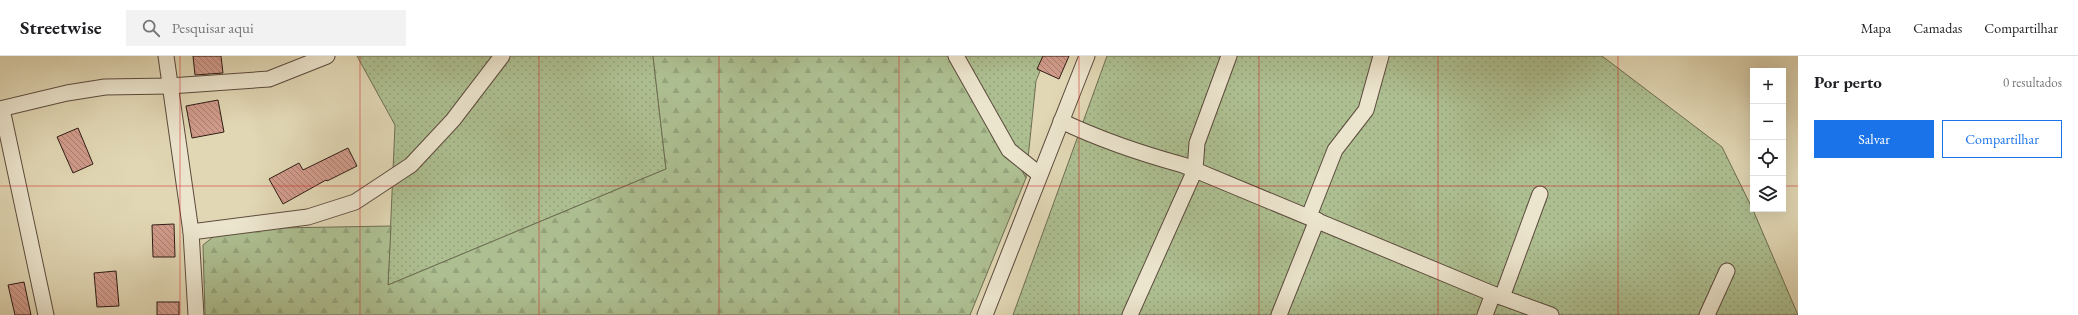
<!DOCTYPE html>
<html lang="pt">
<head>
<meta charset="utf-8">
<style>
	body { margin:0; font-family:"EB Garamond",serif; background:#f2f2f2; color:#202124 }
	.controls { position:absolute; right:12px; top:12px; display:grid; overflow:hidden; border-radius:0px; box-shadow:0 4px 16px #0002 }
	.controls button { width:36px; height:36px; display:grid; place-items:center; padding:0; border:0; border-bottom:1px solid #e0e0e0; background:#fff; color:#202124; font:20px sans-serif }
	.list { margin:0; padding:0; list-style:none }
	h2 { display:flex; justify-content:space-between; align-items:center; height:52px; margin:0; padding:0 16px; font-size:17px }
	h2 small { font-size:13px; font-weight:400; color:#757577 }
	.actions { display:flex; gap:8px; padding:12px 16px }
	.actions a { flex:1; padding:9px 0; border:1px solid #1a73e8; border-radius:0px; text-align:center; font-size:14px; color:#1a73e8 }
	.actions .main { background:#1a73e8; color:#fff }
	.icon { flex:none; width:22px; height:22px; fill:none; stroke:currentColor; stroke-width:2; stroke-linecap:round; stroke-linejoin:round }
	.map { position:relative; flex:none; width:1798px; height:259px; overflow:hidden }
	header { display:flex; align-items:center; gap:24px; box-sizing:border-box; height:56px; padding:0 20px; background:#fff; border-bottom:1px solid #e0e0e0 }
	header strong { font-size:19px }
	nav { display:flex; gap:22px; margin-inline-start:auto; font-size:14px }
	.search { width:280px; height:36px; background:#f2f2f2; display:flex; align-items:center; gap:10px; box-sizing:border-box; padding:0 14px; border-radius:0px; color:#757577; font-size:15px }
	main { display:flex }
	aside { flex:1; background:#fff }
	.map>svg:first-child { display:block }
	.green { fill:url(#green-dots); stroke:#6e6e53 }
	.forest { fill:url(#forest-firs); stroke:#6e6e53 }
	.building { fill:url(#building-back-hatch); stroke:#2f1c15 }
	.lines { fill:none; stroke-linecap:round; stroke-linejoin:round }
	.street-casing { stroke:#5c4b3d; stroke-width:17 }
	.street { stroke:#ece5ce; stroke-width:15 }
	.grid { fill:none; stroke:#d62828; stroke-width:1; stroke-opacity:0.55 }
</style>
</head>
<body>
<header>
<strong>Streetwise</strong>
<div class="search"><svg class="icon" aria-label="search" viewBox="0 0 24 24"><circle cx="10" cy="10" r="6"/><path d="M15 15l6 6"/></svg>Pesquisar aqui</div>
<nav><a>Mapa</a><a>Camadas</a><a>Compartilhar</a></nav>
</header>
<main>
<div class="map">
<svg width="1798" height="259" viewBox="0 0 1798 259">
	<defs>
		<pattern id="green-dots" width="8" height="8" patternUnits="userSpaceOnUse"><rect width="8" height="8" fill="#adbf91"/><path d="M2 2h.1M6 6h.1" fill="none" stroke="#95a47c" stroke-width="1.8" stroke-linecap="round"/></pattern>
		<pattern id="forest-firs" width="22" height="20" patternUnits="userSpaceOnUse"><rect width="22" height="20" fill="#adbf91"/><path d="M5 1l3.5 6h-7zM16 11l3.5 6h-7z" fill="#95a47c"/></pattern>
		<pattern id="building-back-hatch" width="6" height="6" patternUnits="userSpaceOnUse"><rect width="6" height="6" fill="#d19b8b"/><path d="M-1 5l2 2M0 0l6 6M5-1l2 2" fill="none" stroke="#aa7e70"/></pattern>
	</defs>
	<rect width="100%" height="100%" fill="#e1d7b4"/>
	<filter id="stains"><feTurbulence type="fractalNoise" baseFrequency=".005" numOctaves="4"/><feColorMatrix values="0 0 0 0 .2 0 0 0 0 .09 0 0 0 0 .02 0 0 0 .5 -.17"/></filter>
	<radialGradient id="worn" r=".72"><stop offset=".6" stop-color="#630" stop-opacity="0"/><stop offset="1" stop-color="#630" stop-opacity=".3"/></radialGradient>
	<g class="green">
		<path d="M357,0h296l13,113 -278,116 7,-160z"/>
		<path d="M959,0h87l-10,25 -10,97z"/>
		<path d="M1107,0h495l120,91 31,63 45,105h-785z"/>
	</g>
	<path class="forest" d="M653,0h306l67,122 -56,137h-765l-2,-70 20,-16 168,-3 -3,59 278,-116z"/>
	<g class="building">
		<path d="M193,0h28l2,17 -28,2z"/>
		<path d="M1043,0h26l-10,23 -22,-10z"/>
		<path d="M218,44l6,32 -32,6 -6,-32z"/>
		<path d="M78,72l15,36 -20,9 -16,-36z"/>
		<path d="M348,92l9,18 -30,15 -1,-1 -43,24 -14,-25 30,-16 4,7z"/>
		<path d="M174,168l1,33h-22l-1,-32z"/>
		<path d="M116,215l3,35 -22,1 -3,-34z"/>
		<path d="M24,226l7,33h-16l-7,-30z"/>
		<rect x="157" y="246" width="22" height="13"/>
	</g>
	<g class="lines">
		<g class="street-casing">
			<g id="street">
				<path d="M166,0l25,176 5,83"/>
				<path d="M956,0l53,94 30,24"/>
				<path d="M0,53l67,-16 38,-6 65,-1 99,-7 58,-23"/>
				<path d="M2,53l44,206"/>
				<path d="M1061,65c40,19 78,32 122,44l310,129 -8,21"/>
				<path d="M1309,160l26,-66 31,-40 15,-54"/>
				<path d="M191,176l117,-15 47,-15 56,-37 42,-45 49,-64"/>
				<path d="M1493,238l58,21"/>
				<path d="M1502,241l38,-103"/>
				<path d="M985,259l102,-259"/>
				<path d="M1130,259l65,-145 2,-27 32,-87"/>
				<path d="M1279,259l38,-95"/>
				<path d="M1707,259l20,-44"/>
			</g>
		</g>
		<use href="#street" class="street"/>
	</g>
	<path class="grid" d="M180,0v259M360,0v259M539,0v259M719,0v259M899,0v259M1079,0v259M1259,0v259M1438,0v259M1618,0v259M0,130h1753M1783,130h15"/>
	<rect width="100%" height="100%" filter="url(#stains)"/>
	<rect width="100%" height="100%" fill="url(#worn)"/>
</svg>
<div class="controls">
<button>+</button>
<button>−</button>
<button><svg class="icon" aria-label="locate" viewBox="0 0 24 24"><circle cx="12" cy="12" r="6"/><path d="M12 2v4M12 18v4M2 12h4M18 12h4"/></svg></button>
<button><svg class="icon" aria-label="layers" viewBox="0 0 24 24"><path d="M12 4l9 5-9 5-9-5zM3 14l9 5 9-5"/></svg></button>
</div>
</div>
<aside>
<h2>Por perto<small>0 resultados</small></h2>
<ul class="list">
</ul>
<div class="actions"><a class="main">Salvar</a><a>Compartilhar</a></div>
</aside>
</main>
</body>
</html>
